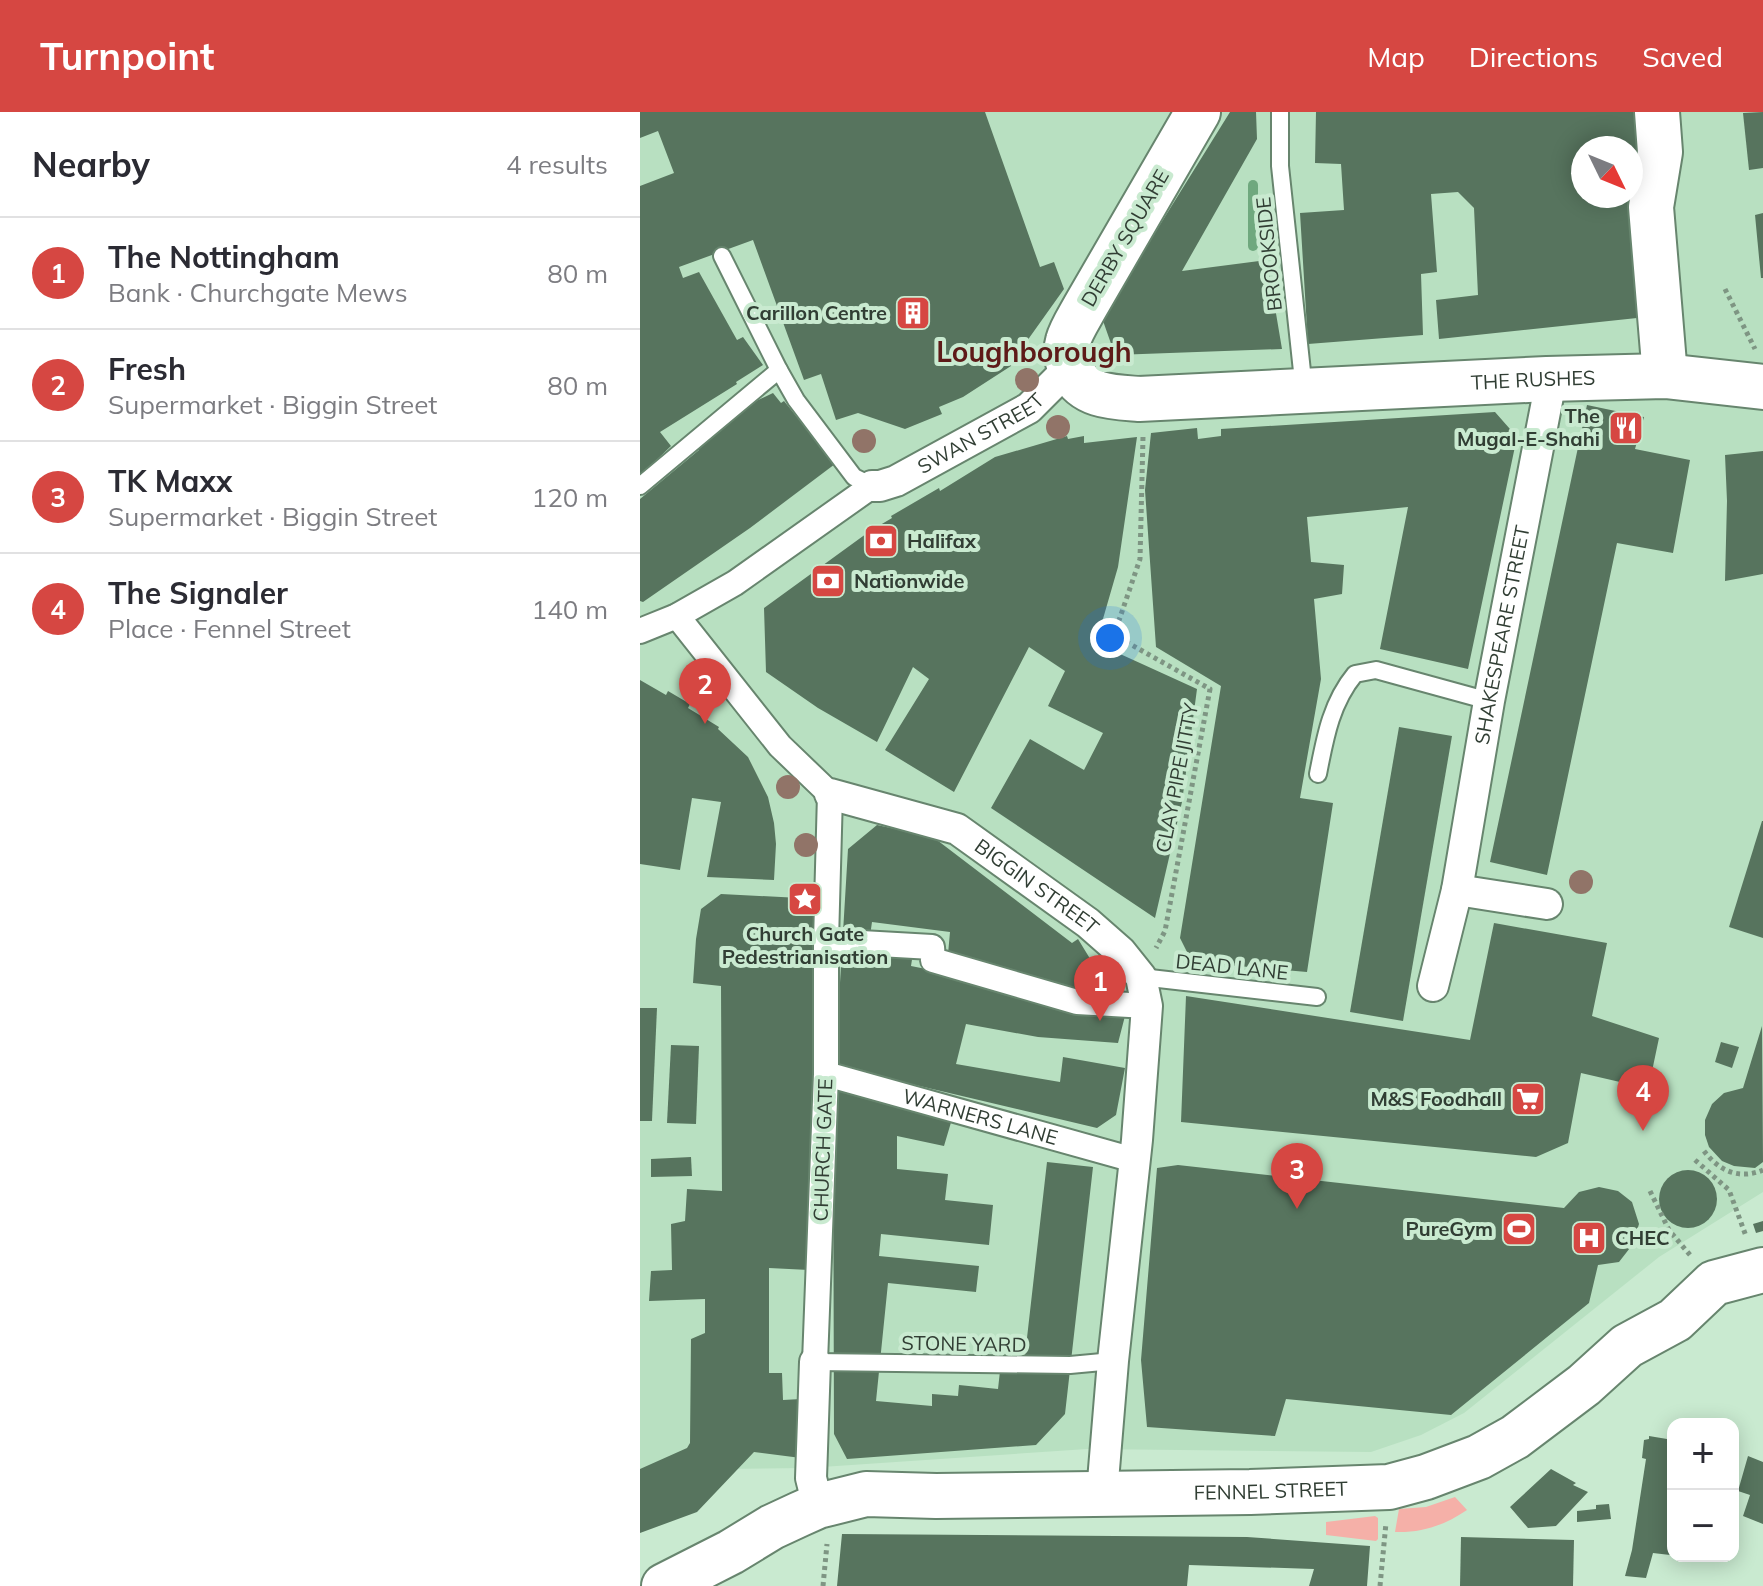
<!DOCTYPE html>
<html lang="en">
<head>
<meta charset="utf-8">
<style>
	body { margin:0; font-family:Mulish,sans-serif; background:#f2f2f3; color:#2b2b33 }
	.controls { position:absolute; right:24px; bottom:24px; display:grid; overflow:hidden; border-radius:16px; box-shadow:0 4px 20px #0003 }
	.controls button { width:72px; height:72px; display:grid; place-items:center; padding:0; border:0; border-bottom:2px solid #e1e1e2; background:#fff; color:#2b2b33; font:40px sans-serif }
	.compass { position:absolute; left:931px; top:24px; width:72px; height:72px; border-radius:50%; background:#fff; box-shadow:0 4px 20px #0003; rotate:133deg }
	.you { position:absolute; left:470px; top:526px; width:28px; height:28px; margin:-20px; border:6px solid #fff; border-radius:50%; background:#1a73e8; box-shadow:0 0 0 12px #1a73e833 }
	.badge { display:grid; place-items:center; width:52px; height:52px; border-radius:50%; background:#d64742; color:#fff; font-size:26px; font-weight:700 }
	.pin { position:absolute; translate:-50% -66px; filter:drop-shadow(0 2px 4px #0008) }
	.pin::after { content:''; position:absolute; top:42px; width:28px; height:24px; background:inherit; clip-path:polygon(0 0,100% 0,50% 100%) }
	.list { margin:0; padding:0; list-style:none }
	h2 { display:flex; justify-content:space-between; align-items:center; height:104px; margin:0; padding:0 32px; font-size:34px }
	h2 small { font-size:26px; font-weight:400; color:#7c7c81 }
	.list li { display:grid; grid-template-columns:52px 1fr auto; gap:24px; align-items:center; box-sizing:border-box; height:112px; padding:0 32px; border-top:2px solid #e1e1e2 }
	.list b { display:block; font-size:30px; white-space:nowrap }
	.list p { margin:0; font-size:26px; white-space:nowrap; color:#7c7c81 }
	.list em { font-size:26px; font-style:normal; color:#7c7c81 }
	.map { position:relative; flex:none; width:1123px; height:1474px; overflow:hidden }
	header { display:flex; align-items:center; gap:48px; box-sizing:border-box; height:112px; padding:0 40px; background:#d64742; color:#fff }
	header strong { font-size:38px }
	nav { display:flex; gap:44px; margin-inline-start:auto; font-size:28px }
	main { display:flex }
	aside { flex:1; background:#fff }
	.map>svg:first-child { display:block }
	.built { fill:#b8e0c1; fill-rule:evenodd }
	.green { fill:#f5b0a8 }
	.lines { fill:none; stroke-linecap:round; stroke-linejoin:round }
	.stream { stroke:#6fa87e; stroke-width:10 }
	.building { fill:#57745e; fill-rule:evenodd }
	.service-casing { stroke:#67856e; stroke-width:20 }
	.pedestrian-casing { stroke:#67856e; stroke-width:28 }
	.minor-casing { stroke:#67856e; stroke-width:34 }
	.primary-casing { stroke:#67856e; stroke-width:48 }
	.trunk-casing { stroke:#67856e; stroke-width:48 }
	.path { stroke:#7e9583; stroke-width:5; stroke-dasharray:4 4; stroke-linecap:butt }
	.service { stroke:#fff; stroke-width:16 }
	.pedestrian { stroke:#fff; stroke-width:24 }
	.minor { stroke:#fff; stroke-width:30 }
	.primary { stroke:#fff; stroke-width:44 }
	.trunk { stroke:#fff; stroke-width:44 }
	.tree { fill:#917468 }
	.labels { text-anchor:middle; stroke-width:8; stroke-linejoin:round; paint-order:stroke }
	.street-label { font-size:20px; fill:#313e34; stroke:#c9ead0 }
	.poi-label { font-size:20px; font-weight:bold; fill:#313e34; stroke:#c9ead0; text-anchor:end }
	.district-label { font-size:28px; font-weight:bold; fill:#5e1a18; stroke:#c9ead0 }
</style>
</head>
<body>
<header>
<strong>Turnpoint</strong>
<nav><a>Map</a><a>Directions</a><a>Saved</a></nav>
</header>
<main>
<aside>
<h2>Nearby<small>4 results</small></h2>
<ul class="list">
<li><span class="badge">1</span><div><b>The Nottingham</b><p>Bank · Churchgate Mews</p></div><em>80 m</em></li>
<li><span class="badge">2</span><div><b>Fresh</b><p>Supermarket · Biggin Street</p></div><em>80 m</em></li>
<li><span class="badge">3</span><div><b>TK Maxx</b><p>Supermarket · Biggin Street</p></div><em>120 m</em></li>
<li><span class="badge">4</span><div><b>The Signaler</b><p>Place · Fennel Street</p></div><em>140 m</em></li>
</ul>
</aside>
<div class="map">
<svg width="1123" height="1474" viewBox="0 0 1123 1474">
	<rect width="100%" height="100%" fill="#c9ead0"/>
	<path class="built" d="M0,0h1123v1080l-104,65 -195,156 -43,22 -50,17 -284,-3 -280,19 -167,2zM943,36h48v48h-48z"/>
	<g class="green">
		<path d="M815,1385l12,13c-22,15 -45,23 -72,22l4,-23 27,-2z"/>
		<path d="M735,1404l3,2v21l-2,2 -50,-6v-13z"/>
	</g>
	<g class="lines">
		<path class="stream" d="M613,134v-61"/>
	</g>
	<g class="building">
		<path d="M0,0h345l55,155 14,-5 10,27 -47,66 -9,4 3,7 -48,31 -24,10 3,7 -37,15 -47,-16 -22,7 -15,-46 -17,6 -51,-140 -74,27 4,11 16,-6 38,68 6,-3 20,28 -27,17 1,2 -77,48 11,14 -31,30v-290l34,-13 -16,-42 -18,7z"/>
		<path d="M590,0h26l1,27 -75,132 85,-11 15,89 -167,6 -13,-37z"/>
		<path d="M676,0h323l-2,206 -198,21 -3,-39 42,-5 -4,-87 -16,-16 -27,2 6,78 -16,2 2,61 -115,9 -8,-131 44,-3 -3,-46 -26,-1zM943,36h48v48h-48z"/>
		<path d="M1123,0v56l-14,2 -6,-57z"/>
		<path d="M1123,101v65h-2l-6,-63z"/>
		<path d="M133,281l8,10 3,-2 51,63 -85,64 -107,74 -3,-1v-102l59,-49 -3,-4 60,-45z"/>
		<path d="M947,293l57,12 -9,32 55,11 -17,93 -56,-10 -70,332 -57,-13z"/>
		<path d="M855,300l22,25 -49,232 -88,-20 28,-142 -101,10 4,45 33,3 -2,29 -28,5 7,80 -21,119 33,5 -26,169 -115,-10 -12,-24 41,-252 -65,-39 -11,-157 6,-57 46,-5 1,11 23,-3v-7z"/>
		<path d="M427,324l1,3 16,-3v7l53,-6 -19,130 -22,76 101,46 -15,113 -27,116 -164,-110 39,-69 54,31 19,-37 -55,-27 17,-35 -36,-24 -75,145 -69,-42 44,-71 -16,-12 -36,75 -59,-34 -52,-36 -2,-64 106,-77 22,-13 -1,-2 48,-28 1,3 55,-34z"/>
		<path d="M1123,339v123l-38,7 2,-80 -2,-46z"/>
		<path d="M0,568l26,15 2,-4 22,13 -2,4 31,19 -1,2 30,28 20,40 6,26 2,21 -2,36 -67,-3 14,-75 -29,-4 -12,72 -40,-6z"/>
		<path d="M759,615l53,9 -49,285 -53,-9z"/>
		<path d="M1122,709h1v117l-34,-11z"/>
		<path d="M237,713l56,12 139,106 6,-4 47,77 -7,27 -80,-6 -72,-13 -10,40 104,18 3,-25 62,11 -9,47 -19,13 -262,-62 13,-217zM232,810l78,10 -2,22 124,56 -33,-6 -98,-32 -30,-6 2,-13 -43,-17z"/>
		<path d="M81,782l98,5 -10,371 -40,-2v105h13l1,27 18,-1v59l-47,-6 -57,60 -57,21v-64l47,-21 3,-5 1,-104 14,-6v-34l-56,2 2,-30 21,-1 -1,-46 14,-3 2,-32 35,2 -1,-205 -28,-3 3,-44 5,-30z"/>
		<path d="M854,811l113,20 -15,73 67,22 -8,38 -31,6 -39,-9 -13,70 -32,14 -355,-35 5,-126 284,44z"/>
		<path d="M0,896h17l-5,113h-12z"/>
		<path d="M1122,914l1,136 -8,6 -21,-2 -12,-5 -13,-14 -4,-12v-15l7,-16 12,-11 19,-5z"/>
		<path d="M1081,930l18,5 -7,21 -17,-6z"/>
		<path d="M31,933l28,1 -3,78 -29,-1z"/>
		<path d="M193,977l119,30 -8,27 -47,-10v33l51,5 -3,26 48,5 -4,40 -108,-11 -2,22 100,10 -3,26 -88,-9 -12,118 56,5v-12l26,2 1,-11 39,4 2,-18 23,2 24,-211 46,5 -28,247 -29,31 -189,14 -13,-25z"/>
		<path d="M51,1045l1,19 -41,1v-18z"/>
		<path d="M538,1053l386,43 15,-16 20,-5 19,4 14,11 7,22 -6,20 -14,18 -21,3 -9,38 -138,112 -165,-16 -11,37 -128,-9 -6,-67 16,-192z"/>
		<circle cx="1048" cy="1087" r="29"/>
		<path d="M1123,1109v10l-7,2 -3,-9z"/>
		<path d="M1009,1324l24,4v86l-3,29 -17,-2 -7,25 -21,-2 7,-26 14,-91 -4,-1 2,-18 5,-1z"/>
		<path d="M1108,1344l15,6v62l-20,-8 7,-21 -12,-4z"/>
		<path d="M911,1357l25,14 -3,2 15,7 -32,34 -28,2 -18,-21z"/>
		<path d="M969,1392l2,15 -34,3v-11l19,-2v-4z"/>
		<path d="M202,1422l405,3 123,9 -3,40h-58l5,-17 -125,-4 -2,21h-350z"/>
		<path d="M821,1425l113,3 -1,46h-113z"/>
	</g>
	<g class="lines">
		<g class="service-casing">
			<g id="service">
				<path d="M640,0v54l24,224"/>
				<path d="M82,144l57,114 17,30 58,77 18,9"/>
				<path d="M0,374l139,-116"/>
				<path d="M678,662c7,-36 13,-71 37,-100l21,-4 113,31"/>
				<path d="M501,865l176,20"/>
				<path d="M175,1250l255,3 43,-4"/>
			</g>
		</g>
		<g class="pedestrian-casing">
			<g id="pedestrian">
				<path d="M37,504l103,130 50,48 -4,147v133l-11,288"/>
				<path d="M0,519l37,-15 58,-33 137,-97"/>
				<path d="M186,829l106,6 1,13 144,42 70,4"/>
				<path id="s1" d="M186,962l308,86"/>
			</g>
		</g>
		<g class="minor-casing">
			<g id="minor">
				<path id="s2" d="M232,374h8l16,-5 133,-73 40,-40"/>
				<path id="s3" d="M190,682l127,35 131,94 33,29 20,25 6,29 -10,134 -24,221 -11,132"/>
				<path d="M817,778l90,14"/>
				<path id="s4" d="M793,874l24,-96 32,-189 60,-310 -2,-12"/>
				<path d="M175,1250l-4,116 7,28"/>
			</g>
		</g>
		<g class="primary-casing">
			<g id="primary">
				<path id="s5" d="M558,0l-113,195c-6,11 -14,23 -17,34 -3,10 -1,22 4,31 13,25 41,25 67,27l408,-20 118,-3 98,11"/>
				<path d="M1017,0l3,40 -9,55 14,169"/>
			</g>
		</g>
		<g class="trunk-casing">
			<g id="trunk">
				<path id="s6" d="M24,1474l67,-34 41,-25 28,-13 18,-8 48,-12 70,2 314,-4 139,-5 37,-10 53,-20 36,-20 69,-52 43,-39 48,-26 39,-37 49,-13"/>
			</g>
		</g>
		<g class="path">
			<path d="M1085,177l30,60"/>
			<path d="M503,325l-3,122 -26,76 96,54 -45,242 -9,17"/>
			<path d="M1064,1039c15,20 35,29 59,19"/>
			<path d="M1055,1048l34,30 17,46"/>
			<path d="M1010,1079l19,39 21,25"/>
			<path d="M183,1474l4,-42"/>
			<path d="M740,1474l6,-63"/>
		</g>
		<use href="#service" class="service"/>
		<use href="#pedestrian" class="pedestrian"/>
		<use href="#minor" class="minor"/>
		<use href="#primary" class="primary"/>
		<use href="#trunk" class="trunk"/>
	</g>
	<g class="tree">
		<circle cx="387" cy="268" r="12"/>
		<circle cx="418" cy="315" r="12"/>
		<circle cx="224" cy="329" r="12"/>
		<circle cx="74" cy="574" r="12"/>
		<circle cx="148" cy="675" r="12"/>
		<circle cx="166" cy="733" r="12"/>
		<circle cx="941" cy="770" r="12"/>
	</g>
	<defs>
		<g id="building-square" transform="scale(1.8)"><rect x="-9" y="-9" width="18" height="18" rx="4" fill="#d64742" stroke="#c9ead0"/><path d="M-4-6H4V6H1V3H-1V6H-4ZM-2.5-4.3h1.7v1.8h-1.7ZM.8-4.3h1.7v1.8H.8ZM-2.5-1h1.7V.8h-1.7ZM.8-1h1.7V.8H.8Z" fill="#fff"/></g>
		<g id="restaurant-square" transform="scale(1.8)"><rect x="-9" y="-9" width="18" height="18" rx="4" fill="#d64742" stroke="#c9ead0"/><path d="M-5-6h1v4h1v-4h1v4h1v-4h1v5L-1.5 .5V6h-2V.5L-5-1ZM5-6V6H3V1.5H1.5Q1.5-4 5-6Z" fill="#fff"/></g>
		<g id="bank-square" transform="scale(1.8)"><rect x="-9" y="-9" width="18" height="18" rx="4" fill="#d64742" stroke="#c9ead0"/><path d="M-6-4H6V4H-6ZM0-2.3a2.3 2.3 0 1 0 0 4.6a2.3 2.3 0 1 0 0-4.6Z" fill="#fff"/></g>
		<g id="sight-square" transform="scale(1.8)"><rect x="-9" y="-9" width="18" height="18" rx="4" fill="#d64742" stroke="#c9ead0"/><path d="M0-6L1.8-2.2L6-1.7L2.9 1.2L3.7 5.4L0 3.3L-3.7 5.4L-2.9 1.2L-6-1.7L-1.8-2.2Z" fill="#fff"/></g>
		<g id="supermarket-square" transform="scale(1.8)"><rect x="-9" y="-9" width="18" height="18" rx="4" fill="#d64742" stroke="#c9ead0"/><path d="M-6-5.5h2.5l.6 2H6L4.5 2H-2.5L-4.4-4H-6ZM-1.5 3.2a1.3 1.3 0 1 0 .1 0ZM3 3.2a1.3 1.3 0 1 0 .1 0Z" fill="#fff"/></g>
		<g id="stadium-square" transform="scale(1.8)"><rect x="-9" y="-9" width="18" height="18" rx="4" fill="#d64742" stroke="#c9ead0"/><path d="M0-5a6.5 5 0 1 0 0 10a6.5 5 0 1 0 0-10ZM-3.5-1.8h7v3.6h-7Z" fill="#fff"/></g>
		<g id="hospital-square" transform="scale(1.8)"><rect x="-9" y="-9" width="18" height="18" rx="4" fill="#d64742" stroke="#c9ead0"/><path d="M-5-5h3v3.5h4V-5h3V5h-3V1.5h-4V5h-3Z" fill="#fff"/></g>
	</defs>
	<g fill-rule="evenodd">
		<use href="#building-square" x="273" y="201"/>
		<use href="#restaurant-square" x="986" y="316"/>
		<use href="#bank-square" x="241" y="429"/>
		<use href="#bank-square" x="188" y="469"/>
		<use href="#sight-square" x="165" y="787"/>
		<use href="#supermarket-square" x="888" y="987"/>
		<use href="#stadium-square" x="879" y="1117"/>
		<use href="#hospital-square" x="949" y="1126"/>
	</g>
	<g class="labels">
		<g class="street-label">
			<text transform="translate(485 126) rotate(-60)" y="7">DERBY SQUARE</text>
			<text transform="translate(629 142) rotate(-96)" y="7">BROOKSIDE</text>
			<text dy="7" stroke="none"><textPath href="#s5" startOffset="766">THE RUSHES</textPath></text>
			<text dy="7" stroke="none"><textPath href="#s2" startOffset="122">SWAN STREET</textPath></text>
			<text dy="7" stroke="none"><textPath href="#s4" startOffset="358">SHAKESPEARE STREET</textPath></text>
			<text transform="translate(537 666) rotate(-79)" y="7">CLAY PIPE JITTY</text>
			<text dy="7" stroke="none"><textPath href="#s3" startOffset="230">BIGGIN STREET</textPath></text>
			<text transform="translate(592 855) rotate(6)" y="7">DEAD LANE</text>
			<text dy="7" stroke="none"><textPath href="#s1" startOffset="160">WARNERS LANE</textPath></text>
			<text transform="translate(183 1038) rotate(-88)" y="7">CHURCH GATE</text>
			<text transform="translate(324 1232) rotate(1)" y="7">STONE YARD</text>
			<text dy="7" stroke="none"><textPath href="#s6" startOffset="628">FENNEL STREET</textPath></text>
		</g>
		<g class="poi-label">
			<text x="247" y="208">Carillon Centre</text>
			<text x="960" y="311">The<tspan x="960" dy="23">Mugal-E-Shahi</tspan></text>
			<text x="267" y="436" text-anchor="start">Halifax</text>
			<text x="214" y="476" text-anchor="start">Nationwide</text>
			<text x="165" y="829" text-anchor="middle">Church Gate<tspan x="165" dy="23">Pedestrianisation</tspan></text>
			<text x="862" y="994">M&amp;S Foodhall</text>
			<text x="853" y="1124">PureGym</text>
			<text x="975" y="1133" text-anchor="start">CHEC</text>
		</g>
		<g class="district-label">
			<text x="394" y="250">Loughborough</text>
		</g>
	</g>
</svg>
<div class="controls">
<button>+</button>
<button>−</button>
</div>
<svg class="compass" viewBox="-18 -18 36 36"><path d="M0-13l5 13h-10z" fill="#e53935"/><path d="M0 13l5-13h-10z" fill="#7c7c81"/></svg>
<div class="you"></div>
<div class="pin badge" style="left:460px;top:909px">1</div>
<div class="pin badge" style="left:65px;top:612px">2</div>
<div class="pin badge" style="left:657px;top:1097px">3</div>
<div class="pin badge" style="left:1003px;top:1019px">4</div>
</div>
</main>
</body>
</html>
